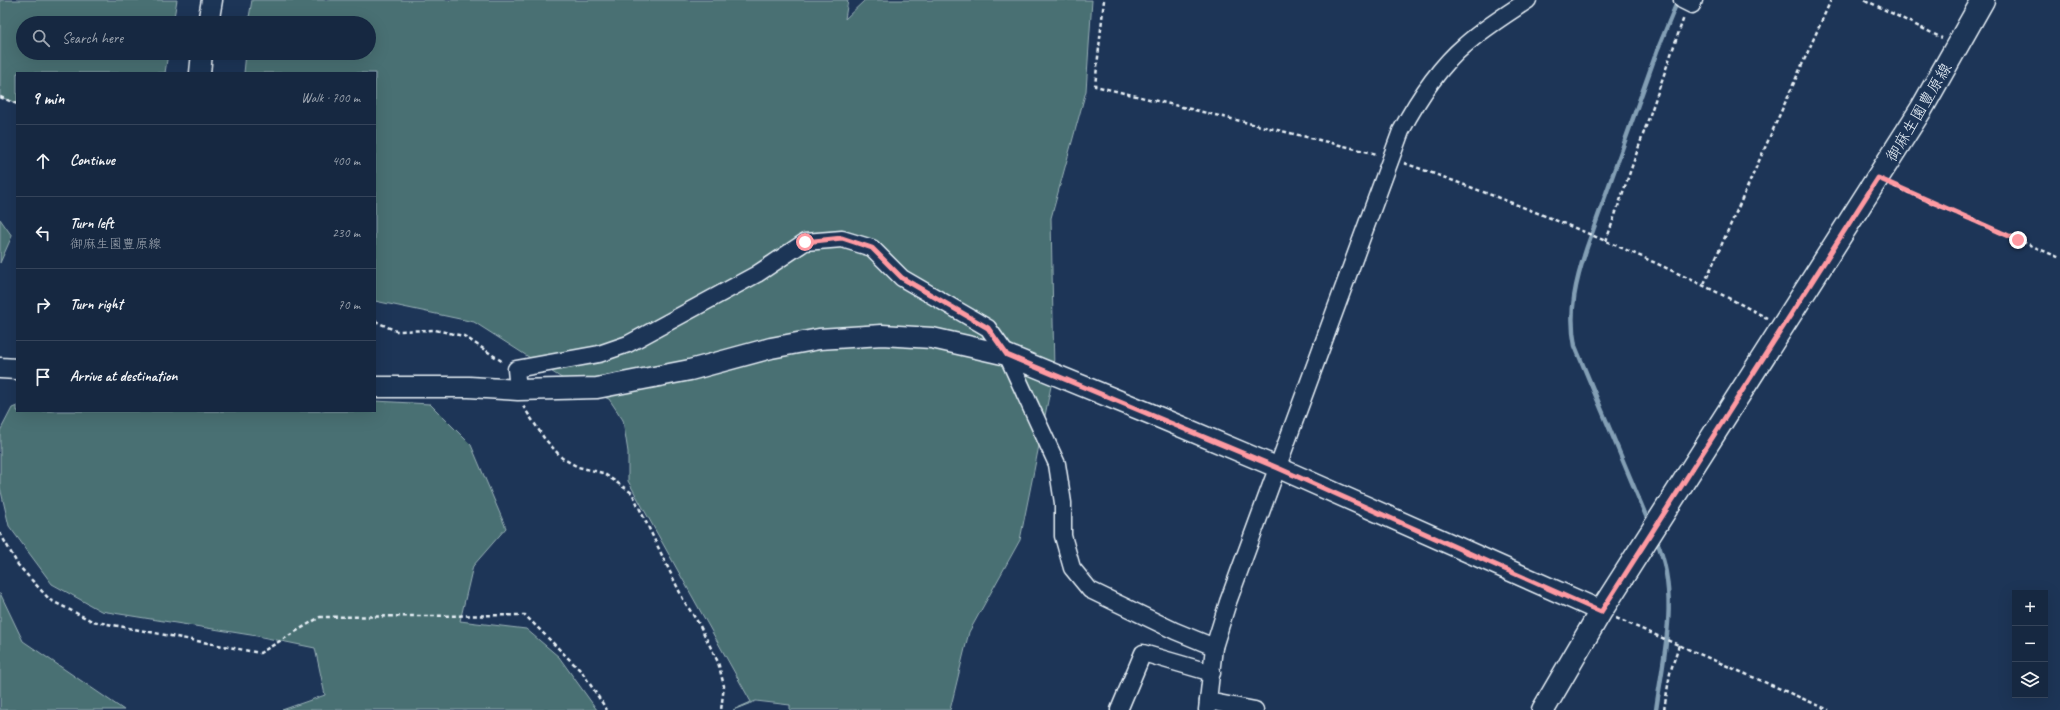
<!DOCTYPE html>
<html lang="en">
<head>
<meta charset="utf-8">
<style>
	body { margin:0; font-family:Caveat,"Klee One",sans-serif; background:#1f3048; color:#f1f3f6 }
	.controls { position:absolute; right:12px; bottom:12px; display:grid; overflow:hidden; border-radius:0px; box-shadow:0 4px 16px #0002 }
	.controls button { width:36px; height:36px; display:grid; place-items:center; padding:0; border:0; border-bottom:1px solid #35445a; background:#162841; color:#f1f3f6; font:20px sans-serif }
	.stop { position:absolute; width:12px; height:12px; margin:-9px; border:3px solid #ff9aa2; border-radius:50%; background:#fff }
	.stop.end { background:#ff9aa2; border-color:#fff; box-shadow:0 1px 4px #0008 }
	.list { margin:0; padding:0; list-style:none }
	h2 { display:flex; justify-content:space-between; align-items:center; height:52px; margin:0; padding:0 16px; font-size:17px }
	h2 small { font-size:13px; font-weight:400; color:#9ea6b1 }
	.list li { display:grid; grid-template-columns:26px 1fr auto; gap:12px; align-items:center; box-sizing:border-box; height:72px; padding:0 16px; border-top:1px solid #35445a }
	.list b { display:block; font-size:15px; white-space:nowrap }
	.list p { margin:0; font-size:13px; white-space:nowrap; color:#9ea6b1 }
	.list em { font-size:13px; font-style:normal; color:#9ea6b1 }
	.icon { flex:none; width:22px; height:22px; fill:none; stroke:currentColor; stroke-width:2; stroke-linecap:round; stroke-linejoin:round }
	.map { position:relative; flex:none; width:2060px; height:710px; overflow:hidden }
	.search { position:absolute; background:#162841; box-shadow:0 4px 16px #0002; left:16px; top:16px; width:360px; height:44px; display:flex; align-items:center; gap:10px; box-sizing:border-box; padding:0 14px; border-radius:22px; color:#9ea6b1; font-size:15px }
	.panel { position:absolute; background:#162841; box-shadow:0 4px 16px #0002; left:16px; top:72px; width:360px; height:340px; border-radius:0px }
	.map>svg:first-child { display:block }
	.green { fill:#497073; stroke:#98b0b6 }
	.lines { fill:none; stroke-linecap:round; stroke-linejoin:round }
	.stream { stroke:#839fb5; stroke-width:4.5 }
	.minor-casing { stroke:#e8f1f8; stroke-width:19 }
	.tertiary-casing { stroke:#e8f1f8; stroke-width:23 }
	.secondary-casing { stroke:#e8f1f8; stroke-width:25 }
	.path { stroke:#e8f1f8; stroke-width:2.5; stroke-dasharray:4 3; stroke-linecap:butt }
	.minor { stroke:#1d3557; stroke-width:16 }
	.tertiary { stroke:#1d3557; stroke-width:20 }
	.secondary { stroke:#1d3557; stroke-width:22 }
	.route { stroke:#ff9aa2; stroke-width:5 }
	.labels { text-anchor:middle; stroke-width:4; stroke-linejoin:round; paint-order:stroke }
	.street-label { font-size:16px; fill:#e8f1f8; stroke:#1d3557 }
</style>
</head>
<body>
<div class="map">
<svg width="2060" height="710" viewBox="0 0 2060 710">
	<rect width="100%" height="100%" fill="#1d3557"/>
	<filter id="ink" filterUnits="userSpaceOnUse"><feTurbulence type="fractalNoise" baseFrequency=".025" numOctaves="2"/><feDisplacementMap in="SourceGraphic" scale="8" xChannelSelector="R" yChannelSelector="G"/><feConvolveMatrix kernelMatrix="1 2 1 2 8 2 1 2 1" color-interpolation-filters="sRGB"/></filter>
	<g filter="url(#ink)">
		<g class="green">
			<path d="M0,0h177l-4,23h-150v30h145l-3,20h-148v30l-17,-6z"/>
			<path d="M252,0h596l-3,19 20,-19h227l-6,91 -35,127 3,153 -34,169 -51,92 -19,78h-160v-5l-34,-4 -23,9 18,-8 -123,-221v-29l-5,-32 -14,-21 -38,-15 -97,-62 -99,-21v-228h-131l2,-20h123v-30h-121z"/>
			<path d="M0,219l12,17 -12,27z"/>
			<path d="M375,401l55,3 41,41 35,83 -33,38 -13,55 66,8 33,28 38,53h-315l43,-15 -10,-47 -58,-12 -156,-25 -49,-27 -43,-58 -9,-39v-56l12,-23 5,-2v5h358z"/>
			<path d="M0,593l23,48 101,69h-124z"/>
		</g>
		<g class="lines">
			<g class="stream">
				<path d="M1649,523l-74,-177c-7,-35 1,-66 12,-99l70,-196 21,-51"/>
				<path d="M1656,710c8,-57 24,-116 0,-171"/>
			</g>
			<g class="minor-casing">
				<g id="minor">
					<path d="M1682,0l10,5 2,-5"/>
					<path d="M518,390l-2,-21 83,-15 29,-10 129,-70 48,-32 37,-3 30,9 30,30 86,50 19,27 50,109 6,39v33l9,32 18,22 85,41 39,16"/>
					<path d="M1208,701l47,9"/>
					<path d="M1119,710l24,-57 69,20"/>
					<path d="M1207,710l7,-63 14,-45 173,-471c17,-32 37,-63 64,-86 19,-17 42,-31 63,-45"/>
				</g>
			</g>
			<g class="tertiary-casing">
				<g id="tertiary">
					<path d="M208,23l4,-23"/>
					<path d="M200,73l2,-20"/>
					<path d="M0,368l17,1"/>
					<path d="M375,387h94l49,3 79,-2 93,-18 81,-22 48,-9 63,-4 50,3 75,17 144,59 128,54 322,143"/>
				</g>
			</g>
			<g class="secondary-casing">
				<path id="secondary" d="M1543,710l58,-99 321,-503 61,-108"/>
			</g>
			<g class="path">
				<path d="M1104,0l-9,86 282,68"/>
				<path d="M1865,0l77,38"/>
				<path d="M0,97l17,7"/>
				<path d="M1404,163c124,44 247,93 363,155"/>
				<path d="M1894,186l166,72"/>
				<path d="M1606,241l78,-224"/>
				<path d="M1704,284l127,-284"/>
				<path d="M375,321l21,10 39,-1 29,6 39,26"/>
				<path d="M523,406l21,32 18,20 16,9 25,6 29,20 52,108 15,23 19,38 6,24 -3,24"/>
				<path d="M0,533l18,32 32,35 42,21 168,32 60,-36 205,-2 57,57 25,38"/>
				<path d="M1616,618l213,92"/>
				<path d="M1664,710l6,-37 9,-28"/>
			</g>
			<use href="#minor" class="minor"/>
			<use href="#tertiary" class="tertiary"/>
			<use href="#secondary" class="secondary"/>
		</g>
	</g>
	<g class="lines" filter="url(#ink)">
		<path class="route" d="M805,242l37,-4 30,10 30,30 86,50 19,27 271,113 323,144 277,-434 140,62"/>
	</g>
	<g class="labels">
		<g class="street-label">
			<text transform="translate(1918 112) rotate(-59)" y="6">御麻生園豊原線</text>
		</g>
	</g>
</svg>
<div class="controls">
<button>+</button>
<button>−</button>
<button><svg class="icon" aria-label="layers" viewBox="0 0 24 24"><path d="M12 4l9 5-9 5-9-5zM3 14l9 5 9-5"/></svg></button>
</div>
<div class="stop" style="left:805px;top:242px"></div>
<div class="stop end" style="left:2018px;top:240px"></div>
<div class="search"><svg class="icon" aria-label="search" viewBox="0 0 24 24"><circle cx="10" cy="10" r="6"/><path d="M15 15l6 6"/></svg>Search here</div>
<section class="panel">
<h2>9 min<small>Walk · 700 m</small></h2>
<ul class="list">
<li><svg class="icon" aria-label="ahead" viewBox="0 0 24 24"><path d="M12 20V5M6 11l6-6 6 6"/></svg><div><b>Continue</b></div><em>400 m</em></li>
<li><svg class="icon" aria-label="left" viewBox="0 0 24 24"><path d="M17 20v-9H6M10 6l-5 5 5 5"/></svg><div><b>Turn left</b><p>御麻生園豊原線</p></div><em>230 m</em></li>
<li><svg class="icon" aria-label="right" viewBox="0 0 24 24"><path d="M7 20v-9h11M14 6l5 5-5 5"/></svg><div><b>Turn right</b></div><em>70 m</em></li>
<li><svg class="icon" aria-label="arrive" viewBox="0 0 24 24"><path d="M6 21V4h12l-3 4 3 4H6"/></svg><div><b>Arrive at destination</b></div></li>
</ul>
</section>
</div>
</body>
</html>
